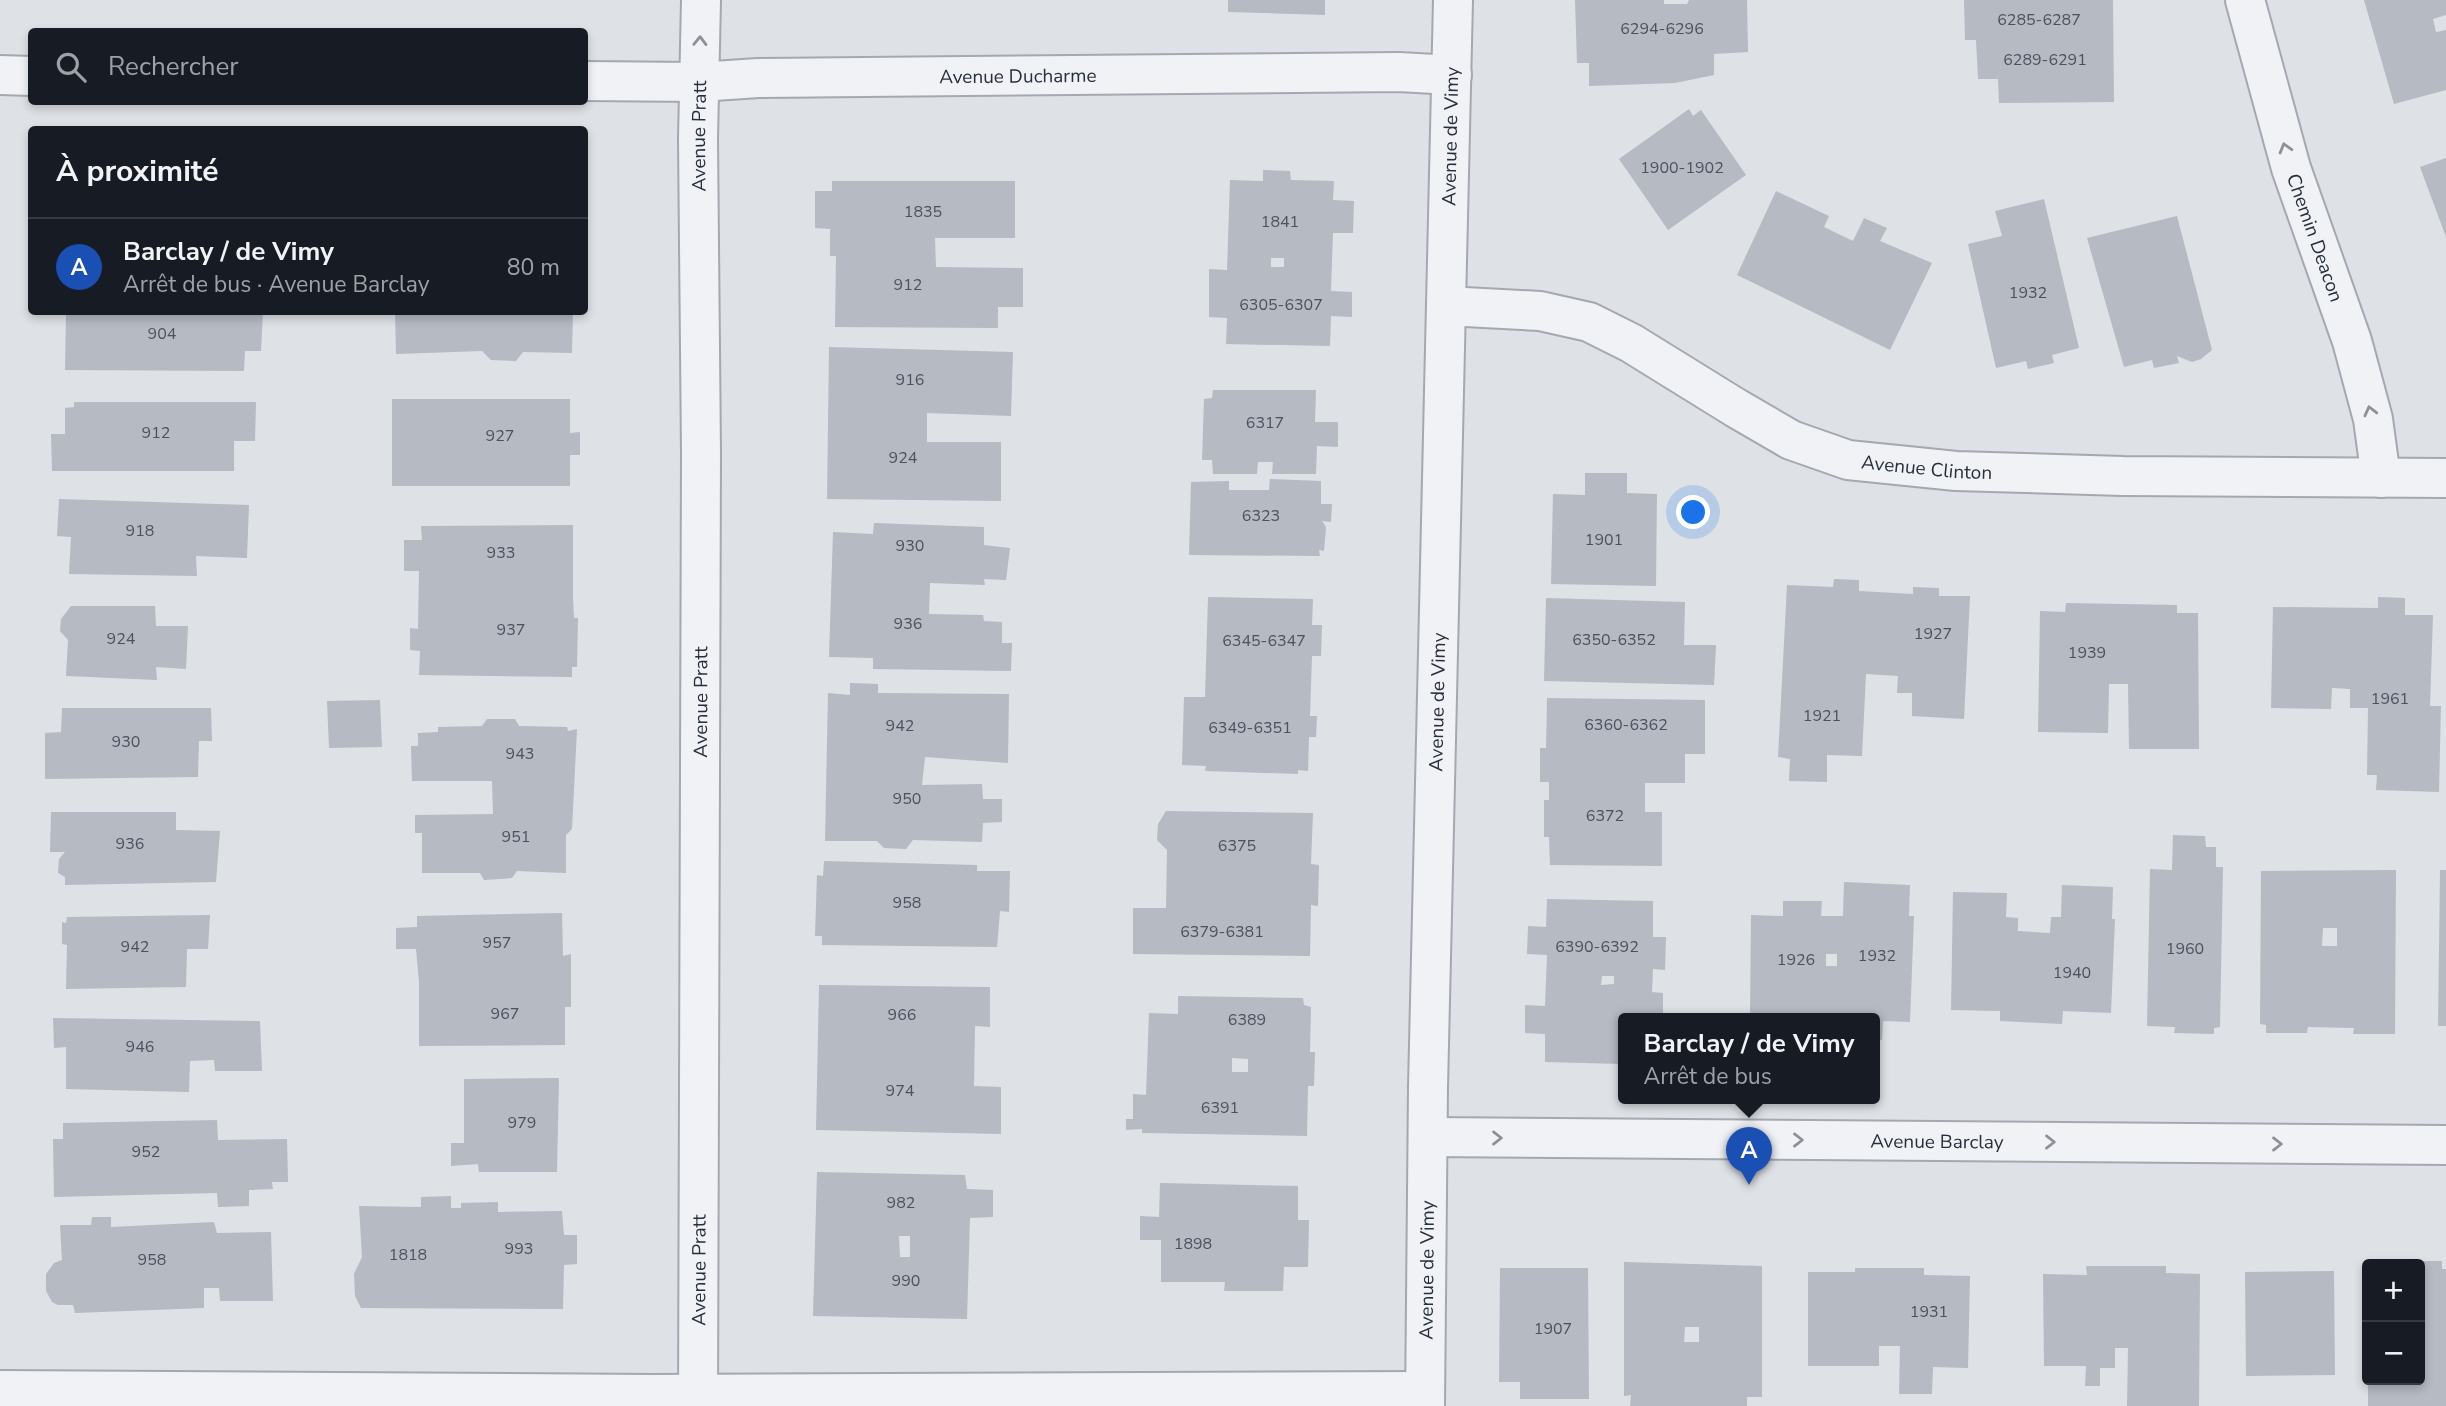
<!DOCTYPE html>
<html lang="fr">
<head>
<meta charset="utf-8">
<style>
	body { margin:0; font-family:"Nunito Sans",sans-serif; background:#242831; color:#f1f3f6 }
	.controls { position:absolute; right:21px; bottom:21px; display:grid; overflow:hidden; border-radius:7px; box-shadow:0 4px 10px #0003 }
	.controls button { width:63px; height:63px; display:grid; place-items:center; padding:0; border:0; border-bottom:2px solid #363941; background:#171b24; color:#f1f3f6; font:35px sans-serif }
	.you { position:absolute; left:1694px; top:513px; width:24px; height:24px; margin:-18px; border:5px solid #fff; border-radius:50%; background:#1a73e8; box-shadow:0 0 0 10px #1a73e833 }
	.badge { display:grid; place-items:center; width:46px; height:46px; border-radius:50%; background:#db2777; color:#fff; font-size:23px; font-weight:700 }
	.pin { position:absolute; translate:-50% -58px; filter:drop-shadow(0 2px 4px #0008) }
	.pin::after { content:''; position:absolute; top:37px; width:24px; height:21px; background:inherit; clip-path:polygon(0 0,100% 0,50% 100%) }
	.popup { position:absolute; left:1618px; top:1013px; width:262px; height:91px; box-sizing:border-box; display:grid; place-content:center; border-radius:7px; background:#171b24; filter:drop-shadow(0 2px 5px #0005); font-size:23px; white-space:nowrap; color:#9ea1a6 }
	.popup b { font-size:26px; color:#f1f3f6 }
	.popup::after { content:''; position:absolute; left:50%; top:100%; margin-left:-14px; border:14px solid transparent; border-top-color:#171b24 }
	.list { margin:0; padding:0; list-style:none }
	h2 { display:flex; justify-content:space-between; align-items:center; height:91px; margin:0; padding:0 28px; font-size:30px }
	h2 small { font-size:23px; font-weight:400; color:#9ea1a6 }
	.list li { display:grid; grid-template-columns:46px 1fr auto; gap:21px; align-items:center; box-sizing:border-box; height:98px; padding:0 28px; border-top:2px solid #363941 }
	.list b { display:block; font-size:26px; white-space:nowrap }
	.list p { margin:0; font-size:23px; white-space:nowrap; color:#9ea1a6 }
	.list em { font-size:23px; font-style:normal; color:#9ea1a6 }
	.icon { flex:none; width:38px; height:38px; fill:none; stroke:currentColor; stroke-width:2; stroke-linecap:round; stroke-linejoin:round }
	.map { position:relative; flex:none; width:2446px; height:1406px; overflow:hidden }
	.search { position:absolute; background:#171b24; box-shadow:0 4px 10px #0003; left:28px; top:28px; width:560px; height:77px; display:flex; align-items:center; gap:18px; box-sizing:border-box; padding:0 24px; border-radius:7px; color:#9ea1a6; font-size:26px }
	.panel { position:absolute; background:#171b24; box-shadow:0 4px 10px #0003; left:28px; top:126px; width:560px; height:189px; border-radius:7px }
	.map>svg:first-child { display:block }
	.building { fill:#b5bac3; fill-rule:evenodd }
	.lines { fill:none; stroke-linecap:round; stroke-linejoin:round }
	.street-casing { stroke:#a4a8b0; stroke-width:42 }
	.street { stroke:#f0f2f5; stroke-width:38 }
	.oneway { stroke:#8c9098 }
	.labels { text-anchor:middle; stroke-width:5; stroke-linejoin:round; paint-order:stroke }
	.number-label { font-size:16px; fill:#4b525e }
	.street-label { font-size:19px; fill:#282f3c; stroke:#edf0f4 }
</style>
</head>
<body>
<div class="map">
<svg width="2446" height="1406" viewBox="0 0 2446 1406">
	<rect width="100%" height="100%" fill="#dee1e6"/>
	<g class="building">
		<path d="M1228,0h97v15l-97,-3z"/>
		<path d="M1575,0h89v4h23l2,-4h58l1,52 -34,2v21l-39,8 -86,3v-23h-12z"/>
		<path d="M1964,0h149l1,102 -115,1 -1,-24h-20l-2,-39h-11z"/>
		<path d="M2364,0h82v15l-13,4 3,13 10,-2v60l-52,14z"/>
		<path d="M1689,109l4,7 8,-6 45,65 -78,55 -49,-71z"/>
		<path d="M2446,158v79l-26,-70z"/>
		<path d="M1263,170l27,1 1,9 43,1 -1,19 21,1 -1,32h-20l-2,58 21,1v25l-21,-1 -1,30 -104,-2 1,-26 -18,-1v-48l18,1 3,-90 33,1zM1271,258h13v9h-13z"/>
		<path d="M832,181h183v57h-80l1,29 87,1v39h-25v21l-163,-1 1,-71h-6v-27l-15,-1v-37h17z"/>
		<path d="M1776,191l53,25 -5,11 29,14 11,-23 23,10 -7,13 52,22 -42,87 -153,-75z"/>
		<path d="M2044,199l35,149 -27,7 2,8 -26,6 -2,-8 -30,7 -28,-124 34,-8 -7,-25z"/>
		<path d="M2177,216l35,134 -11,9 -9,3 -15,-6 2,7 -25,5 -2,-8 -28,7 -37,-129z"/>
		<path d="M66,312h197l-2,39h-16l-1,20 -179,-1z"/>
		<path d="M395,312h178l-1,41 -49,-1 -7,9 -25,-1 -9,-9 -86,3z"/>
		<path d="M829,347l184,5 -2,64 -84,-3v29h74v59l-174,-2z"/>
		<path d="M1213,390h103l-1,32h23v25l-21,-1 -1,28h-44l1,-12h-15l-1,12h-44l-1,-14h-10l2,-61 8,-1z"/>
		<path d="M392,399h178v34l10,-1v23h-10v31h-178z"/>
		<path d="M74,402h182l-1,39h-21v30h-182l-1,-37h14v-26l9,-1z"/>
		<path d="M1585,473h42v20l30,1 -1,92 -105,-2 2,-90 32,1z"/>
		<path d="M1270,479l51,2v23h11l-1,18 -9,-1 4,6 -2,24 -5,-1 1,6 -131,-1 2,-73 38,-1v9h40z"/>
		<path d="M59,499l190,6 -2,53 -51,-2 1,20 -128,-2 2,-37 -14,-1z"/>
		<path d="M874,523l110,4v18l26,3 -4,32 -22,-1 1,6 -55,-2 -1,31 54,1 1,6 18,1v21h10l-1,28 -138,-2v-11l-44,-1 4,-125 40,2z"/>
		<path d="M573,525v73l1,20h4l-1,49h-5v10l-153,-2 1,-24 -10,-1v-22l8,1 1,-58h-15v-31h18l-1,-14z"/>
		<path d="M1834,579l25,1v11l54,3v-7l26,1v8h31l-6,123 -52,-3v-23h-15l1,-17 -32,-2 -4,82 -35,-1v27l-38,-1 1,-22 -12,-2 9,-172 46,2z"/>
		<path d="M1208,597l105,2 -1,26h10l-1,31h-9l-2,60h7l-1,21h-7l-1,34 -10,-1v4l-93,-3 1,-5 -24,-1 2,-68h21z"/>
		<path d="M2378,597l27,1v17h28l-3,91h11l-2,86 -63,-2 1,-15h-10l1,-67h-18v-19l-18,-1 -1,21 -60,-1 2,-101 105,1z"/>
		<path d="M1546,598l139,4 -1,43h32l-2,40 -170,-4z"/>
		<path d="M2066,603l111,2v8h21l1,136h-70l-1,-65h-19l-1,49 -70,-1 2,-121 25,1z"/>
		<path d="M71,606h84l1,20h32l-2,43 -30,-2 1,13 -91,-4 2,-36 -8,-9 1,-12z"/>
		<path d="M850,683l28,1v9l131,1 -1,69 -83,-6 -3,28 60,-1 1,15h19v23l-19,1 -1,19 -69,-2 -7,9 -22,-1 -7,-7h-52l3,-148 22,2z"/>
		<path d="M1547,698l158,2v54h-20v29h-40v29h17v54l-112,-1 -1,-28h-5v-37h5v-18h-9v-34h6z"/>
		<path d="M380,700l2,47 -53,1 -2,-47z"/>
		<path d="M62,708h149l1,33h-13l-1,36 -153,2v-46l16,-1z"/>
		<path d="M487,719h28l4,7 48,1 1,4 9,-2 -5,100 -6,6v38l-49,-2 -5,7 -28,2 -4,-7h-58v-40h-7v-18l78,-1 -1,-33h-80l-1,-35h7v-13l20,-1v-5l44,-1z"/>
		<path d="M1166,811l147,2 -2,51 8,1 -1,41 -7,-1 -1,51 -177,-2v-46h33l1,-58 -10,-10 1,-16z"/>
		<path d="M51,812h125v18l44,1 -4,51 -151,3v-8l-7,-4 1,-14 6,-7h-15z"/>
		<path d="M2173,835l32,1 1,11h10v20h7l-3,160 -6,1v6l-40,-1 1,-6 -28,-1 3,-157 22,1z"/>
		<path d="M824,861l153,4v6h33l-1,41 -9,-1 -3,36 -175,-2v-9h-7l2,-61 6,1z"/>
		<path d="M2396,870l-1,164h-42l1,-6 -46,-1 -1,6h-41v-8l-6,-1 1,-153zM2323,928h14v18h-15z"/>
		<path d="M2440,870h6v156h-8z"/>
		<path d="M1844,882l66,3 -1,31h5l-4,106 -27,-1 -1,19h-7v-21l-125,-1 1,-103 32,1v-15h39l-1,15h22zM1826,954h11v12h-11z"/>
		<path d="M2062,885l51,2 -1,32h3l-4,94 -48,-2 -1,13 -62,-3v-10l-49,-1 2,-118 54,1 -1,24 12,1v13l32,2 1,-16h10z"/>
		<path d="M1547,899l106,2v36h13l-1,33 -12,-1 -1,23 11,1v26h-40v45l-78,-2v-28l-20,-1v-28l20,1 2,-51 -20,-1 1,-28 18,1zM1602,976h12v8l-13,1z"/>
		<path d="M562,913l1,43 8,-2v53h-6v38l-146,1v-64l-3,-33h-20v-21l21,-1v-11z"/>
		<path d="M210,915l-2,34h-21l-1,38 -120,2 1,-44 -5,-1v-22l4,1 1,-6z"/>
		<path d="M819,985l171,2v40l-15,-1 -1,60 27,1v47l-185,-4z"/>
		<path d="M1178,996l125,2 1,7 7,2 -1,45h5l-1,34h-6l-1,50 -165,-3v-4l-16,1v-11h7v-25l13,1 3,-82 29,1zM1232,1058l16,1v13h-16z"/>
		<path d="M53,1018l207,3 2,50h-47l-1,-11 -24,1 -1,31 -123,-3v-42l-12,1z"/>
		<path d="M559,1078l-2,94h-78l-1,-8 -27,2v-23h13v-64z"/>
		<path d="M217,1120l1,20 69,-1 1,43h-16l1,7 -24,1v16l-31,1 -1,-14 -163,4 -1,-58h10v-16z"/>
		<path d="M817,1172l148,3 2,14 26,1v27l-23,1 -3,101 -154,-3zM899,1236h11v21h-10z"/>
		<path d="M1160,1183l138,3v34h11l-1,47h-24l-1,24h-59l1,-9h-64v-42h-21v-24l19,1z"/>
		<path d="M451,1196v12h10v-5l37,-1v10l64,-1 2,24h13v29l-13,1 -1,44 -202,-1 -6,-12 -1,-22 8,-17 -3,-51 62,1v-10z"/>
		<path d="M92,1217h19v10l103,-5 3,11 54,-1 2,69h-53l-1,-13h-15v20l-129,5 -2,-8h-15l-6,-3 -6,-11v-17l8,-11 8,-3 -2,-35h31z"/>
		<path d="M2407,1261h35v8h4v137h-78v-26h52v-116h-13z"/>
		<path d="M1624,1262l138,4v131h-15v9h-117l1,-11 -7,1zM1685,1327h14v15h-15z"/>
		<path d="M2086,1266h80v7l34,1 -1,132h-72l1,-58h-13v20h-15v18h-15l1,-20h-42l-1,-92 44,1z"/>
		<path d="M1500,1268h88l1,131h-69v-17h-21z"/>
		<path d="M1855,1268h69v7l46,1 -2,92 -35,-1 -1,27h-33l1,-48h-21v20h-71v-94h47z"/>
		<path d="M2334,1271l1,104 -89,1 -1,-104z"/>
	</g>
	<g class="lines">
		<g class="street-casing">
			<g id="street">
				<path id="s1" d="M2245,0l46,168 61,173 21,78 8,59"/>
				<path d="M0,75l32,1"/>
				<path id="s2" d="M584,81l115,1 59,-4 641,-6 53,3"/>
				<path id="s3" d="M1446,306l94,5 49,11 42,21 105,65 55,32 57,20 108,11 167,5 323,2"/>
				<path id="s4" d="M1428,1137l1018,8"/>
				<path d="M0,1390l653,4 771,-3"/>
				<path id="s5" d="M698,1406l3,-953 -3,-314 3,-139"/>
				<path id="s6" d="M1425,1406l3,-318 25,-1088"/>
			</g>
		</g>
		<use href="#street" class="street"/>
	</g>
	<defs><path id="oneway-chevron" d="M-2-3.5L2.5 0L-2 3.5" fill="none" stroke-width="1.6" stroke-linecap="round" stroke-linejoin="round" transform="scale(1.75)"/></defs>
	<g class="oneway">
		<use href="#oneway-chevron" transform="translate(700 41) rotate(-89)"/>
		<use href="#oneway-chevron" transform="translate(2285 148) rotate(-106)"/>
		<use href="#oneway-chevron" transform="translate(2370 411) rotate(-104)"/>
		<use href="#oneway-chevron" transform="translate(1497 1138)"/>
		<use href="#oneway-chevron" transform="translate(1798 1140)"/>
		<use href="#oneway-chevron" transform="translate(2050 1142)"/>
		<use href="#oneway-chevron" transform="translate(2277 1144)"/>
	</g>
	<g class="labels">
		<g class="number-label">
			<text x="2039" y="25">6285-6287</text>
			<text x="1662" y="34">6294-6296</text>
			<text x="2045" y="65">6289-6291</text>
			<text x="1682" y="173">1900-1902</text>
			<text x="923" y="217">1835</text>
			<text x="1280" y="227">1841</text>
			<text x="908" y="290">912</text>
			<text x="2028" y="298">1932</text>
			<text x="1281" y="310">6305-6307</text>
			<text x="162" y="339">904</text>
			<text x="910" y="385">916</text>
			<text x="1265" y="428">6317</text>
			<text x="156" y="438">912</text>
			<text x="500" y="441">927</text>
			<text x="903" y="463">924</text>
			<text x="1261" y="521">6323</text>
			<text x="140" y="536">918</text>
			<text x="1604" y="545">1901</text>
			<text x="910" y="551">930</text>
			<text x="501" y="558">933</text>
			<text x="908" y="629">936</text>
			<text x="511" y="635">937</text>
			<text x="1933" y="639">1927</text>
			<text x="121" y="644">924</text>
			<text x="1614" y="645">6350-6352</text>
			<text x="1264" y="646">6345-6347</text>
			<text x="2087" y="658">1939</text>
			<text x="2390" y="704">1961</text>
			<text x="1822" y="721">1921</text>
			<text x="1626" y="730">6360-6362</text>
			<text x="900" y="731">942</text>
			<text x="1250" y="733">6349-6351</text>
			<text x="126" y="747">930</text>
			<text x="520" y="759">943</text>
			<text x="907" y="804">950</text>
			<text x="1605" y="821">6372</text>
			<text x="516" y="842">951</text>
			<text x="130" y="849">936</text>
			<text x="1237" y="851">6375</text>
			<text x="907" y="908">958</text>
			<text x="1222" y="937">6379-6381</text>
			<text x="497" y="948">957</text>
			<text x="135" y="952">942</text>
			<text x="1597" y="952">6390-6392</text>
			<text x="2185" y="954">1960</text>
			<text x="1877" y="961">1932</text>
			<text x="1796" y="965">1926</text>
			<text x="2072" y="978">1940</text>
			<text x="505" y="1019">967</text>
			<text x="902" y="1020">966</text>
			<text x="1247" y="1025">6389</text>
			<text x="140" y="1052">946</text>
			<text x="900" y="1096">974</text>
			<text x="1220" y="1113">6391</text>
			<text x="522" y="1128">979</text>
			<text x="146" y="1157">952</text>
			<text x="901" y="1208">982</text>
			<text x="1193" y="1249">1898</text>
			<text x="519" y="1254">993</text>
			<text x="408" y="1260">1818</text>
			<text x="152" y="1265">958</text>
			<text x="906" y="1286">990</text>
			<text x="1929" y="1317">1931</text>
			<text x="1553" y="1334">1907</text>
		</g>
		<g class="street-label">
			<text dy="7" stroke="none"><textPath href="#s2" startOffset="434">Avenue Ducharme</textPath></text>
			<text dy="7" stroke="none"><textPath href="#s5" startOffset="1270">Avenue Pratt</textPath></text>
			<text dy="7" stroke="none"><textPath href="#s6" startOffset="1270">Avenue de Vimy</textPath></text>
			<text dy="7" stroke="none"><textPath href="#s1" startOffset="248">Chemin Deacon</textPath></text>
			<text dy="7" stroke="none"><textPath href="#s3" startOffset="518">Avenue Clinton</textPath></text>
			<text dy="7" stroke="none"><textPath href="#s5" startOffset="704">Avenue Pratt</textPath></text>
			<text dy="7" stroke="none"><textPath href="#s6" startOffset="704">Avenue de Vimy</textPath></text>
			<text dy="7" stroke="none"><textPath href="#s4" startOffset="509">Avenue Barclay</textPath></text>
			<text dy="7" stroke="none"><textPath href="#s5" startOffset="136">Avenue Pratt</textPath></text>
			<text dy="7" stroke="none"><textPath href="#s6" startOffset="136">Avenue de Vimy</textPath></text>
		</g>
	</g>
</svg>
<div class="controls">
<button>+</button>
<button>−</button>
</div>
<div class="you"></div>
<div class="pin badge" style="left:1749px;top:1185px;background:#1a4fb4">A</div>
<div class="popup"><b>Barclay / de Vimy</b>Arrêt de bus</div>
<div class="search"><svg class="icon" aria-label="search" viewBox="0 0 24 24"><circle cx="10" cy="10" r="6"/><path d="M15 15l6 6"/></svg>Rechercher</div>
<section class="panel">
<h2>À proximité<small></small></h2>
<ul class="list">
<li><span class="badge" style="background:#1a4fb4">A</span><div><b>Barclay / de Vimy</b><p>Arrêt de bus · Avenue Barclay</p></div><em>80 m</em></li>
</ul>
</section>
</div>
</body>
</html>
